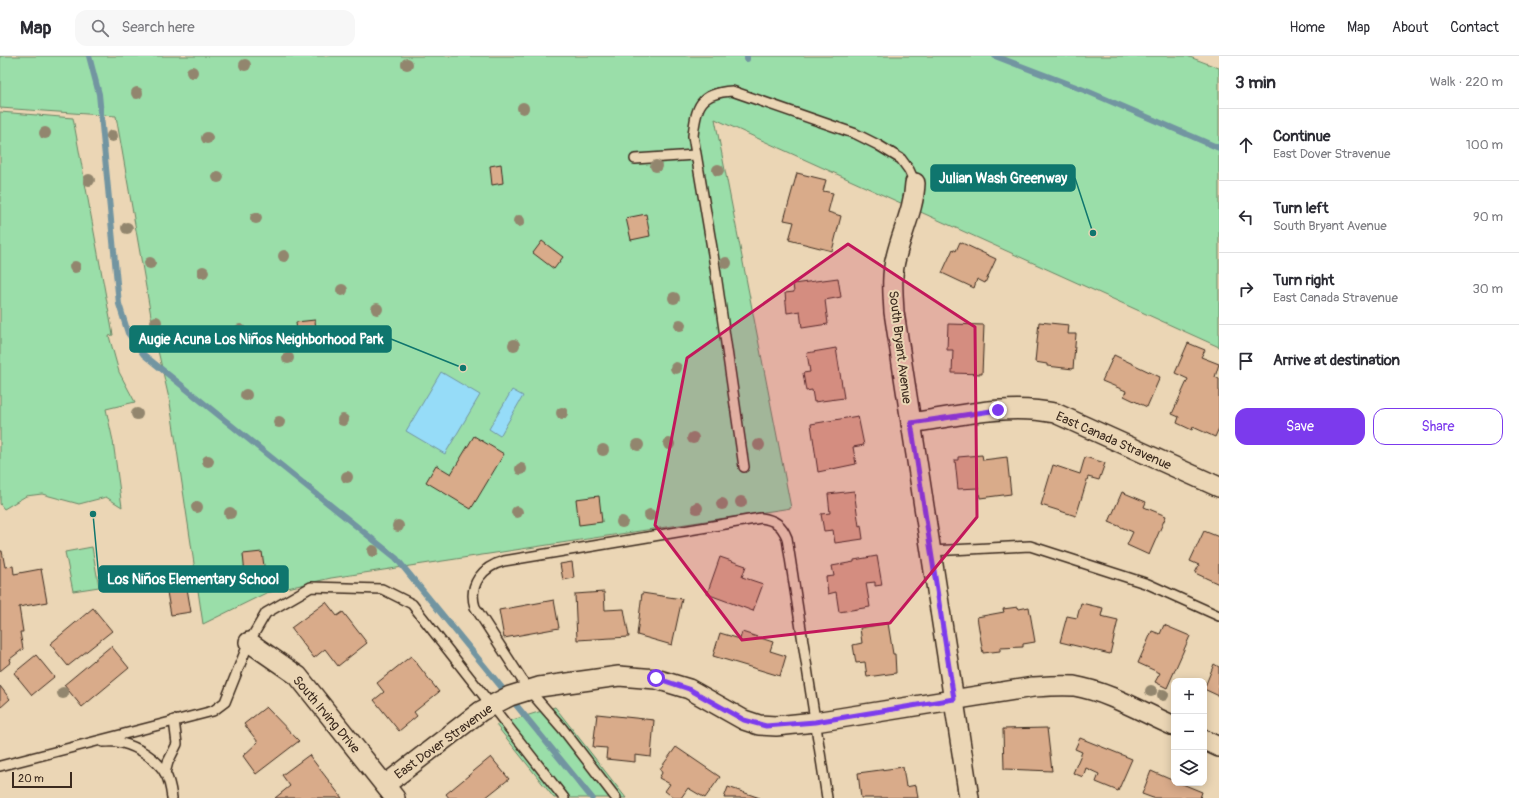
<!DOCTYPE html>
<html lang="en">
<head>
<meta charset="utf-8">
<style>
	body { margin:0; font-family:Pangolin,sans-serif; background:#f7f7f7; color:#2b2b33 }
	.controls { position:absolute; right:12px; bottom:12px; display:grid; overflow:hidden; border-radius:8px; box-shadow:0 2px 10px #0003 }
	.controls button { width:36px; height:36px; display:grid; place-items:center; padding:0; border:0; border-bottom:1px solid #e1e1e2; background:#fff; color:#2b2b33; font:20px sans-serif }
	.scale { position:absolute; left:12px; bottom:10px; width:60px; box-sizing:border-box; padding-left:4px; border:2px solid #3b2a1e; border-top:0; font-size:11px; line-height:14px; white-space:nowrap; color:#3b2a1e; -webkit-text-stroke:3px #ebd6b5; paint-order:stroke }
	.stop { position:absolute; width:12px; height:12px; margin:-9px; border:3px solid #7c3aed; border-radius:50%; background:#fff }
	.stop.end { background:#7c3aed; border-color:#fff; box-shadow:0 1px 4px #0008 }
	.list { margin:0; padding:0; list-style:none }
	h2 { display:flex; justify-content:space-between; align-items:center; height:52px; margin:0; padding:0 16px; font-size:17px }
	h2 small { font-size:13px; font-weight:400; color:#7c7c81 }
	.list li { display:grid; grid-template-columns:26px 1fr auto; gap:12px; align-items:center; box-sizing:border-box; height:72px; padding:0 16px; border-top:1px solid #e1e1e2 }
	.list b { display:block; font-size:15px; white-space:nowrap }
	.list p { margin:0; font-size:13px; white-space:nowrap; color:#7c7c81 }
	.list em { font-size:13px; font-style:normal; color:#7c7c81 }
	.actions { display:flex; gap:8px; padding:12px 16px }
	.actions a { flex:1; padding:9px 0; border:1px solid #7c3aed; border-radius:12px; text-align:center; font-size:14px; color:#7c3aed }
	.actions .main { background:#7c3aed; color:#fff }
	.icon { flex:none; width:22px; height:22px; fill:none; stroke:currentColor; stroke-width:2; stroke-linecap:round; stroke-linejoin:round }
	.map { position:relative; flex:none; width:1219px; height:742px; overflow:hidden }
	header { display:flex; align-items:center; gap:24px; box-sizing:border-box; height:56px; padding:0 20px; background:#fff; border-bottom:1px solid #e1e1e2 }
	header strong { font-size:19px }
	nav { display:flex; gap:22px; margin-inline-start:auto; font-size:14px }
	.search { width:280px; height:36px; background:#f7f7f7; display:flex; align-items:center; gap:10px; box-sizing:border-box; padding:0 14px; border-radius:12px; color:#7c7c81; font-size:15px }
	main { display:flex }
	aside { flex:1; background:#fff }
	.map>svg:first-child { display:block }
	.green { fill:#9adea9; stroke:#6a8464 }
	.water { fill:#96dcf8; stroke:#7295a1 }
	.lines { fill:none; stroke-linecap:round; stroke-linejoin:round }
	.stream { stroke:#7295a1; stroke-width:6 }
	.building { fill:#d9ab8a; stroke:#3b2a1e }
	.service-casing { stroke:#3b2a1e; stroke-width:12 }
	.minor-casing { stroke:#3b2a1e; stroke-width:22 }
	.service { stroke:#ebd6b5; stroke-width:9 }
	.minor { stroke:#ebd6b5; stroke-width:19 }
	.tree { fill:#92866e }
	.route { stroke:#7c3aed; stroke-width:5 }
	.marked { fill:#c2185b; fill-opacity:0.2; stroke:#c2185b; stroke-width:3; stroke-linejoin:round }
	.labels { text-anchor:middle; stroke-width:4; stroke-linejoin:round; paint-order:stroke }
	.street-label { font-size:13px; fill:#3b2a1e; stroke:#ebd6b5 }
	.leader { fill:none; stroke:#0f766e; stroke-width:1.5 }
	.callout-dot { fill:#0f766e; stroke:#ebd6b5; stroke-width:1.5 }
	.callout { fill:#0f766e; stroke:#0f766e; stroke-width:1.5 }
	.callout-label { font-size:14px; text-anchor:middle; font-weight:bold; fill:#fff }
</style>
</head>
<body>
<header>
<strong>Map</strong>
<div class="search"><svg class="icon" aria-label="search" viewBox="0 0 24 24"><circle cx="10" cy="10" r="6"/><path d="M15 15l6 6"/></svg>Search here</div>
<nav><a>Home</a><a>Map</a><a>About</a><a>Contact</a></nav>
</header>
<main>
<div class="map">
<svg width="1219" height="742" viewBox="0 0 1219 742">
	<rect width="100%" height="100%" fill="#ebd6b5"/>
	<filter id="ink" filterUnits="userSpaceOnUse"><feTurbulence type="fractalNoise" baseFrequency=".025" numOctaves="2"/><feDisplacementMap in="SourceGraphic" scale="8" xChannelSelector="R" yChannelSelector="G"/><feConvolveMatrix kernelMatrix="1 2 1 2 8 2 1 2 1" color-interpolation-filters="sRGB"/></filter>
	<g filter="url(#ink)">
		<g class="green">
			<path d="M0,0h1187l32,12v279l-504,-228 76,389 -460,70 -65,15 -63,31 -33,-221 -16,-70 -38,-217 -116,-8z"/>
			<path d="M0,56l73,6 40,217 -4,1 10,36 16,30 -29,7 7,32 9,66 -16,-10 -27,7 -37,-10 -16,2 -22,13 -4,-5z"/>
			<path d="M92,491l7,40 -26,4 -8,-39z"/>
			<path d="M555,651l71,91h-72l-58,-73z"/>
		</g>
		<g class="water">
			<path d="M441,316l39,23 -35,59 -39,-23z"/>
			<path d="M512,334l11,6 -23,40 -11,-7z"/>
		</g>
		<g class="lines">
			<g class="stream">
				<path d="M89,0l10,38 20,210 9,29 16,22 252,203 196,240"/>
				<path d="M995,0l94,36 130,56"/>
				<path d="M747,3v-3"/>
			</g>
		</g>
		<g class="building">
			<path d="M501,108l2,19 -11,2 -2,-19z"/>
			<path d="M797,117l29,7 -3,11 10,2 -5,19 13,4 -9,35 -43,-11 5,-18 -10,-2z"/>
			<path d="M646,158l4,22 -19,4 -5,-22z"/>
			<path d="M542,185l21,16 -9,12 -21,-16z"/>
			<path d="M960,186l36,17 -11,24 -8,-4 -3,9 -32,-15 11,-24 3,2z"/>
			<path d="M838,222l3,19 -16,3 3,24 -26,4 -2,-17 -13,2 -2,-20 9,-1 -1,-8z"/>
			<path d="M315,264l2,20 -19,2 -2,-20z"/>
			<path d="M1039,266l30,3 -1,9h8l-3,35 -26,-3v-2l-12,-2z"/>
			<path d="M948,268l36,1 -2,49 -30,-1 1,-23h-6z"/>
			<path d="M1188,287l17,7 -4,7 18,7 -4,13 4,2v49l-4,9 -22,-10 -1,3 -15,-7 2,-6 -7,-3 16,-35 -13,-6z"/>
			<path d="M836,292l8,50 -30,4 -2,-12 -6,1 -3,-18 7,-1 -3,-19z"/>
			<path d="M1114,299l46,22 -13,30 -23,-11 2,-5 -24,-10z"/>
			<path d="M858,360l6,29 -11,2 3,17 -38,8 -7,-48z"/>
			<path d="M474,380l30,18 -33,55 -45,-27 10,-17 15,9z"/>
			<path d="M982,399l1,5 24,-3 4,37 -31,4 -2,-10 -20,1 -3,-29h3v-3z"/>
			<path d="M1085,401l20,6 -6,17 -11,-3 -12,39 -35,-11 12,-40 27,9z"/>
			<path d="M854,435l5,35 2,-1 2,14 -28,4 -2,-13 -9,1 -3,-17 9,-1 -2,-19z"/>
			<path d="M1122,436l24,10 -2,5 22,9 -17,39 -22,-10 6,-13 -24,-10z"/>
			<path d="M599,440l3,26 -23,3 -3,-26z"/>
			<path d="M1204,475l15,6v47l-24,-11 4,-8 -9,-4z"/>
			<path d="M0,495h2l3,16 8,-1 1,8 27,-5 6,33 -28,5 4,25h-3l3,17 -13,10 1,3 -11,9z"/>
			<path d="M262,496l3,21 -20,2 -2,-21z"/>
			<path d="M877,500l5,29 -7,1v-4l-9,1 4,24 -31,5 -3,-20 -8,2 -2,-17 8,-1 -2,-10 22,-4v-2z"/>
			<path d="M720,501l26,9 -4,11 21,7 -10,27 -46,-17z"/>
			<path d="M572,506l2,16 -11,2 -3,-16z"/>
			<path d="M184,515l7,41 -20,3 -7,-40z"/>
			<path d="M604,536l1,18 19,-1 5,28 -52,3 -2,-46z"/>
			<path d="M642,537l40,6 -10,46 -35,-10z"/>
			<path d="M554,544l5,28 -55,10 -5,-28z"/>
			<path d="M326,546l11,14 6,-4 24,31 -29,23 -13,-17 -11,9 -23,-30z"/>
			<path d="M1081,547l22,5 -2,8 17,4 -8,34 -50,-12 7,-26 10,2z"/>
			<path d="M1018,551l1,2 10,-2 6,35 -12,2v3l-23,1v3l-17,2 -6,-36 27,-5 -1,-3z"/>
			<path d="M93,552l19,23 -44,35 -18,-22z"/>
			<path d="M888,567l5,31h2l1,19 -29,4 -2,-15 -9,1 -3,-18 9,-2 -2,-15z"/>
			<path d="M1164,569l26,11 -23,52 -12,-6 5,-9 -22,-10 14,-32 8,3z"/>
			<path d="M742,576l31,10 -3,9 16,5 -6,20 -67,-20 7,-23 20,6z"/>
			<path d="M111,590l18,22 -47,39 -18,-22z"/>
			<path d="M36,599l18,22 -22,18 -18,-22z"/>
			<path d="M411,600l28,36 -25,20 3,4 -18,15 -25,-31 10,-8 -7,-9z"/>
			<path d="M1214,608l5,3v29l-15,-7z"/>
			<path d="M0,630l10,13 -10,9z"/>
			<path d="M266,651l33,34 -43,33 -13,-18 15,-14 -14,-18z"/>
			<path d="M597,658l57,6 -3,37 -16,-2v7l-29,-3 1,-11 -14,-1z"/>
			<path d="M1047,672l5,43 -48,-2 -1,-40z"/>
			<path d="M1080,682l52,21 -14,32 -22,-9 3,-8 -13,-6 -3,9 -10,-4 9,-21 -7,-3z"/>
			<path d="M676,691l44,30 -15,21 -17,-10 -7,10h-7l-9,-7 5,-7 -11,-6 3,-5 -2,-4z"/>
			<path d="M309,699l33,43h-67l15,-12 -8,-11z"/>
			<path d="M491,701l18,22 -24,19h-36l-3,-4z"/>
			<path d="M903,711l3,20 10,-2 2,13h-57l-3,-25z"/>
			<path d="M1151,715l23,10v2h6l22,9 -2,6h-47l-11,-4z"/>
			<path d="M728,731l32,11h-36z"/>
		</g>
		<g class="lines">
			<g class="service-casing">
				<g id="service">
					<path d="M635,103l60,-4"/>
					<path d="M744,411l-31,-213 -20,-118c3,-30 7,-43 39,-45l124,43 22,11 23,14 8,11 6,13"/>
					<path d="M931,495l99,-5 118,38 71,32"/>
					<path d="M103,686c6,0 13,-1 19,1 16,4 35,16 43,30 5,8 6,17 7,25"/>
					<path d="M0,710l213,-55 12,-9 24,-60 17,-29 45,-26 71,2 30,15 152,194"/>
					<path d="M165,717l3,-11 9,-18 -3,-24"/>
					<path d="M616,742l-54,-70 -34,-39 -53,-82c-7,-22 7,-40 29,-46l257,-43c14,2 21,7 26,20l40,260"/>
				</g>
			</g>
			<g class="minor-casing">
				<g id="minor">
					<path d="M915,127c-1,26 -13,48 -19,74 -5,18 -3,37 -2,55l75,486"/>
					<path d="M911,367c47,-7 96,-20 144,-10l164,74"/>
					<path d="M249,586l49,34 97,122"/>
					<path d="M1204,684l15,7"/>
					<path d="M385,729l96,-74 29,-15 29,-9 80,-11 37,3 33,10 55,31 15,5 17,1 39,-4 218,-35c14,-1 27,-2 41,-1 35,6 68,26 100,40"/>
				</g>
			</g>
			<use href="#service" class="service"/>
			<use href="#minor" class="minor"/>
		</g>
		<g class="tree">
			<circle cx="407" cy="8" r="6"/>
			<circle cx="245" cy="9" r="6"/>
			<circle cx="192" cy="16" r="6"/>
			<circle cx="137" cy="37" r="6"/>
			<circle cx="523" cy="52" r="6"/>
			<circle cx="45" cy="77" r="6"/>
			<circle cx="112" cy="80" r="6"/>
			<circle cx="207" cy="82" r="6"/>
			<circle cx="656" cy="110" r="6"/>
			<circle cx="718" cy="114" r="6"/>
			<circle cx="218" cy="121" r="6"/>
			<circle cx="89" cy="124" r="6"/>
			<circle cx="256" cy="162" r="6"/>
			<circle cx="519" cy="165" r="6"/>
			<circle cx="127" cy="172" r="6"/>
			<circle cx="284" cy="200" r="6"/>
			<circle cx="150" cy="207" r="6"/>
			<circle cx="726" cy="207" r="6"/>
			<circle cx="75" cy="211" r="6"/>
			<circle cx="203" cy="216" r="6"/>
			<circle cx="342" cy="234" r="6"/>
			<circle cx="674" cy="242" r="6"/>
			<circle cx="377" cy="253" r="6"/>
			<circle cx="156" cy="266" r="6"/>
			<circle cx="680" cy="269" r="6"/>
			<circle cx="240" cy="274" r="6"/>
			<circle cx="514" cy="289" r="6"/>
			<circle cx="288" cy="302" r="6"/>
			<circle cx="676" cy="312" r="6"/>
			<circle cx="246" cy="339" r="6"/>
			<circle cx="562" cy="357" r="6"/>
			<circle cx="137" cy="358" r="6"/>
			<circle cx="343" cy="364" r="6"/>
			<circle cx="279" cy="366" r="6"/>
			<circle cx="693" cy="382" r="6"/>
			<circle cx="669" cy="388" r="6"/>
			<circle cx="638" cy="389" r="6"/>
			<circle cx="759" cy="389" r="6"/>
			<circle cx="603" cy="394" r="6"/>
			<circle cx="208" cy="405" r="6"/>
			<circle cx="521" cy="413" r="6"/>
			<circle cx="347" cy="421" r="6"/>
			<circle cx="741" cy="446" r="6"/>
			<circle cx="722" cy="448" r="6"/>
			<circle cx="197" cy="451" r="6"/>
			<circle cx="697" cy="452" r="6"/>
			<circle cx="517" cy="456" r="6"/>
			<circle cx="230" cy="457" r="6"/>
			<circle cx="650" cy="459" r="6"/>
			<circle cx="622" cy="466" r="6"/>
			<circle cx="398" cy="470" r="6"/>
			<circle cx="373" cy="495" r="6"/>
			<circle cx="1151" cy="635" r="6"/>
			<circle cx="63" cy="637" r="6"/>
			<circle cx="1163" cy="639" r="6"/>
		</g>
	</g>
	<g class="lines" filter="url(#ink)">
		<path class="route" d="M656,622l33,11 55,31 22,6 49,-4 139,-23 -43,-276 87,-13"/>
	</g>
	<path class="marked" d="M848,188l127,83 2,190 -87,106 -148,17 -87,-115 32,-167z"/>
	<g class="labels">
		<g class="street-label">
			<text transform="translate(901 291) rotate(83)" y="5">South Bryant Avenue</text>
			<text transform="translate(1114 384) rotate(24)" y="5">East Canada Stravenue</text>
			<text transform="translate(327 658) rotate(50)" y="5">South Irving Drive</text>
			<text transform="translate(443 685) rotate(-36)" y="5">East Dover Stravenue</text>
		</g>
	</g>
	<path class="leader" d="M1093 177L1075 122M463 312L391 283M93 458L99 523"/>
	<g class="callout-dot">
		<circle cx="1093" cy="177" r="4"/>
		<circle cx="463" cy="312" r="4"/>
		<circle cx="93" cy="458" r="4"/>
	</g>
	<g class="callout">
		<rect x="931" y="109" width="144" height="26" rx="4"/>
		<rect x="130" y="270" width="261" height="26" rx="4"/>
		<rect x="99" y="510" width="189" height="26" rx="4"/>
	</g>
	<g class="callout-label">
		<text x="1003" y="127">Julian Wash Greenway</text>
		<text x="261" y="288">Augie Acuna Los Niños Neighborhood Park</text>
		<text x="193" y="528">Los Niños Elementary School</text>
	</g>
</svg>
<div class="controls">
<button>+</button>
<button>−</button>
<button><svg class="icon" aria-label="layers" viewBox="0 0 24 24"><path d="M12 4l9 5-9 5-9-5zM3 14l9 5 9-5"/></svg></button>
</div>
<div class="scale">20 m</div>
<div class="stop" style="left:656px;top:622px"></div>
<div class="stop end" style="left:998px;top:354px"></div>
</div>
<aside>
<h2>3 min<small>Walk · 220 m</small></h2>
<ul class="list">
<li><svg class="icon" aria-label="ahead" viewBox="0 0 24 24"><path d="M12 20V5M6 11l6-6 6 6"/></svg><div><b>Continue</b><p>East Dover Stravenue</p></div><em>100 m</em></li>
<li><svg class="icon" aria-label="left" viewBox="0 0 24 24"><path d="M17 20v-9H6M10 6l-5 5 5 5"/></svg><div><b>Turn left</b><p>South Bryant Avenue</p></div><em>90 m</em></li>
<li><svg class="icon" aria-label="right" viewBox="0 0 24 24"><path d="M7 20v-9h11M14 6l5 5-5 5"/></svg><div><b>Turn right</b><p>East Canada Stravenue</p></div><em>30 m</em></li>
<li><svg class="icon" aria-label="arrive" viewBox="0 0 24 24"><path d="M6 21V4h12l-3 4 3 4H6"/></svg><div><b>Arrive at destination</b></div></li>
</ul>
<div class="actions"><a class="main">Save</a><a>Share</a></div>
</aside>
</main>
</body>
</html>
